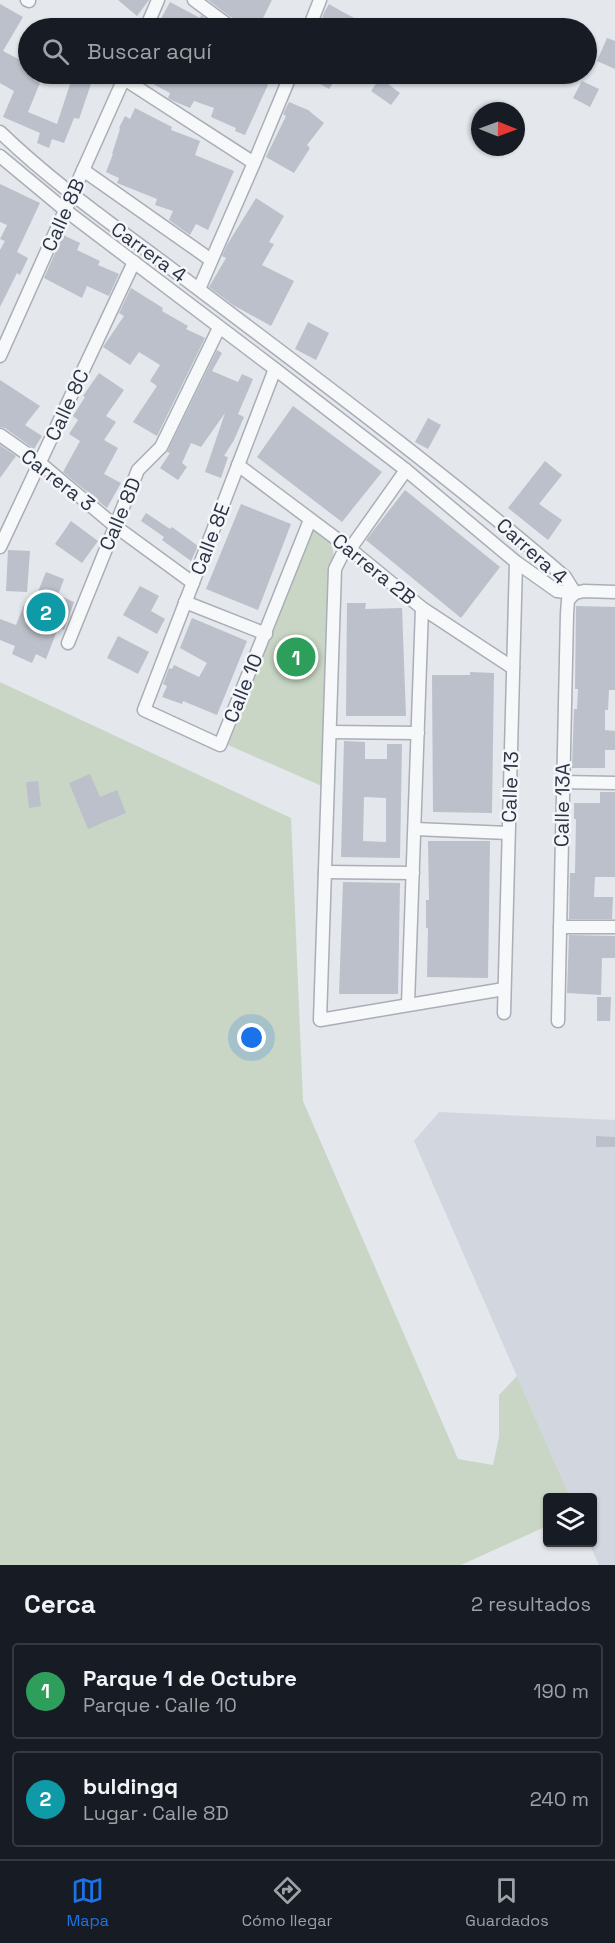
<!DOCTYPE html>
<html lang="es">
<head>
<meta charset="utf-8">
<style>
	body { margin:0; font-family:"Space Grotesk",sans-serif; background:#242831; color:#f1f3f6 }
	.controls { position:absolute; right:18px; bottom:18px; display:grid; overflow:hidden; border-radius:6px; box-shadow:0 2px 4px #0004 }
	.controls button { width:54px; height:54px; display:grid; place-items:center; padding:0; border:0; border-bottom:2px solid #363941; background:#171b24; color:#f1f3f6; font:30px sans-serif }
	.compass { position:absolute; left:471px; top:102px; width:54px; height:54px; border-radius:50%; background:#171b24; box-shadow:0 2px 4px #0004; rotate:91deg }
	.you { position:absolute; left:252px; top:1038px; width:21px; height:21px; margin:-15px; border:4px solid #fff; border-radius:50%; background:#1a73e8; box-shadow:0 0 0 9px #1a73e833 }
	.badge { display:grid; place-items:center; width:39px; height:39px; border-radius:50%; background:#1a73e8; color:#fff; font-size:20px; font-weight:700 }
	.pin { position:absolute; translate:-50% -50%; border:3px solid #fff; box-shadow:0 2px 6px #0006 }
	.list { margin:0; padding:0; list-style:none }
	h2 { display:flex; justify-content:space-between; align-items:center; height:78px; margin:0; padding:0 24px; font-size:26px }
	h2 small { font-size:20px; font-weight:400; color:#9ea1a6 }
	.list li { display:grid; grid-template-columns:39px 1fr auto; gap:18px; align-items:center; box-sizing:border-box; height:96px; margin:0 12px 12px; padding:0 12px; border:2px solid #363941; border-radius:6px }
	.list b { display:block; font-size:22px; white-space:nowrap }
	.list p { margin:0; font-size:20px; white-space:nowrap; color:#9ea1a6 }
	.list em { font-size:20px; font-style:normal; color:#9ea1a6 }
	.icon { flex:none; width:33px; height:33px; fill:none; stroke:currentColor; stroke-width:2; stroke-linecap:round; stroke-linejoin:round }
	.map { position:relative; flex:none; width:615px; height:1565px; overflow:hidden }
	.search { position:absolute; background:#171b24; box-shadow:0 2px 4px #0004; left:18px; right:18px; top:18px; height:66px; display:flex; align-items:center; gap:15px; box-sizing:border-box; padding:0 21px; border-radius:33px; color:#9ea1a6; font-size:22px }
	.sheet { height:294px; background:#171b24 }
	nav { display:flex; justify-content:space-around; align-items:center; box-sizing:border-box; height:84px; border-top:2px solid #363941; background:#171b24; font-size:16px; color:#9ea1a6 }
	nav a { display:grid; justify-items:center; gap:3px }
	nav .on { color:#1a73e8 }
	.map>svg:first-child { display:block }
	.built { fill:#d2d6de }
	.green { fill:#c9d6c5 }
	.building { fill:#bbc0ca; fill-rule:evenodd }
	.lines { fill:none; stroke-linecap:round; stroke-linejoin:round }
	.minor-casing { stroke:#a9aeb7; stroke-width:15 }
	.minor { stroke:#f7f8fa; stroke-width:12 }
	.labels { text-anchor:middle; stroke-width:5; stroke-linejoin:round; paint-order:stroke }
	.street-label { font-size:20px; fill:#2b3445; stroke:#f4f6f9 }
</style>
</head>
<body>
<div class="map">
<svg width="615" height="1565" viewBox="0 0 615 1565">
	<rect width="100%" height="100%" fill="#e4e7ec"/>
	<path class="built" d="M439,1112l176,8v445h-16l-10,-22 3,-1v-44l-22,-1 -156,-356z"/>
	<g class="green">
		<path d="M310,520l21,15 4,34 -11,218 -96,-42z"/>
		<path d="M0,682l291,136 12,283 155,358 35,6 6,-28v-42l18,-19 53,121 -22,1 -1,28 -86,39h-461z"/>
	</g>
	<g class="building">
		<path d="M118,0h31l-12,16z"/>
		<path d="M208,0h64l-14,28h-9l-6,-3 1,-2 -15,-7z"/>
		<path d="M170,2l30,16 1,-3 18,13h-63z"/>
		<path d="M0,4l23,13 -20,34 25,13v10h9l-3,6 6,3 -12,29 29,12 15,-46 19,6 -12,35 -5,-1 -10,25 -12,-4 -3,9 -12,-5 3,-10 -37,-16 11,-26 -14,-8z"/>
		<path d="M329,4l12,7 32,17h-54l5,-10 -2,-1 3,-6z"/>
		<path d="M607,38l8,3v28l-18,-8z"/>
		<path d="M134,74h132l6,2 -27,59 -10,-4 1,-3 -25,-11 3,-9 -20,-7 -4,7 -19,-8 -3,-2 2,-5z"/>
		<path d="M302,74h37l-10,15z"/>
		<path d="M380,78l20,15 -9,12 -20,-14z"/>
		<path d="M582,81l17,8 -9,18 -17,-9z"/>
		<path d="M289,102l19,8 16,13 -17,22 3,3 -16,25 -28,-16 20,-41 -3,-2z"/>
		<path d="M135,108l37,19 -1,3 29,11 -5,14 39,16 -26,59 -12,-6 -6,11 -21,-15 4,-9 -18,-6 2,-6 -40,-16 2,-5 -13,-6 7,-18h-1l8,-25 -1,-1 6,-12 5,3z"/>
		<path d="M0,184l40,19 -23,49 11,6 -8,17 -3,-2 -17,34v-57l5,-9 -5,-2 7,-14 -7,-3z"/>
		<path d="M256,198l28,18 -15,26 5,2 -12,21 32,16 -23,45 -38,-21 -24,-18 17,-29 -4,-2 5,-11z"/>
		<path d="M63,235l17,8 -3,7 23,11 -2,4 21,9 -10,22 -22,-10 -5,12 -38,-20z"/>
		<path d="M131,288l32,20 -1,3 26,15 -2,3 19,9 -48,98 -24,-14 24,-36 -7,-5 10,-16 -21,-13 -9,13 -27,-18 21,-31 -5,-3z"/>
		<path d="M308,322l21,11 -13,27 -21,-11z"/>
		<path d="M217,350l5,3 -10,18 26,11 4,-8 11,5 -15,35 6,3 -10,23 -10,16 4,1 -7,21 -16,-6 20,-59 -24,34 -10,-4 -9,20 5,4 -9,13 -18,-12 10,-15 -3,-1z"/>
		<path d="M99,373l25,17 -18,26 10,6 -12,18 14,8 -14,26 17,9 -14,25 -44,-36 17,-31 -11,-7 9,-14 -5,-4 12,-19 -2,-1z"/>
		<path d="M0,380l40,26 -15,19 17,11 -8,13 -29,-21 -5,-1z"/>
		<path d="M293,406l89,66 -40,50 -85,-65z"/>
		<path d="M428,418l13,7 -13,24 -13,-7z"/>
		<path d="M0,445l16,11 -16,22z"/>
		<path d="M545,461l17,14 -23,29 23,16 -14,20 -40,-32z"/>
		<path d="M405,490l95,77 -39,51 -95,-78z"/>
		<path d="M241,504l50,20 -33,86 -52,-21z"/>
		<path d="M146,513l24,16 2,-2 26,19 -7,15 -29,-21 2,-3 -23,-16z"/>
		<path d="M71,521l27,20 -16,22 -27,-19z"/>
		<path d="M8,550l22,1 -3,41 -21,-1z"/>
		<path d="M46,572l18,7 -6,16 16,7 -10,28 -6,-2 -12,31 -10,-5 -4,9 -20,-9 3,-8 -15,-6v-21l16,6 8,-20h2l-1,19z"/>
		<path d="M140,586l19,10 -8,15 14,8 -8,15 -34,-19z"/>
		<path d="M347,603h19l-1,6 37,-1 4,108h-60z"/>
		<path d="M576,606l39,1v83h-6l-1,20h-3v20l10,1v19h-10v18h-33l2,-59h3l1,-20h-3z"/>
		<path d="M192,618l55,23 -30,74 -34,-14 -1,3 -20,-7 5,-11 -4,-2 6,-16 3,1 2,-4 25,12 8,-14 -27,-15z"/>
		<path d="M118,636l31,16 -11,22 -31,-16z"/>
		<path d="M470,672l24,1 -2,140 -59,-1 -1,-137h38z"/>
		<path d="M344,741l21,1v17h22v-15h15l-2,114 -59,-1zM364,797l22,1v44l-23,-1z"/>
		<path d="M90,774l10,23 17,-7 9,23 -38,16 -19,-46z"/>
		<path d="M38,781l3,25 -12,2 -3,-26z"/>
		<path d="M600,792h15v85h-20l-1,20h19l-1,22h-43l1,-46h5l1,-54h-2v-16h26z"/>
		<path d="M428,841h62l-2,137 -61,-1 1,-49h-2v-28h3z"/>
		<path d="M343,882l57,1 -2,111h-59z"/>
		<path d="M569,935l46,1v22h-13l-1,37 -34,-2z"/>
		<path d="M597,997h14l-1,24h-13z"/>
		<path d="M596,1136l19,1v10h-19z"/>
	</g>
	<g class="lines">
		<g class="minor-casing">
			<g id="minor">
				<path d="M27,0l2,1"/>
				<path d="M194,0l38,28"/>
				<path d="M146,28l12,-28"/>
				<path d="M309,28l11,-28"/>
				<path d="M124,79l130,84"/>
				<path d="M0,132c58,56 125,101 189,150 127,96 255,191 376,295l10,16"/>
				<path d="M0,156l65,54 210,159 131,101 110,92 41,29 18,2 9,-2 31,1"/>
				<path d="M83,170l128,90"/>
				<path d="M199,289l55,-126 37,-89"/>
				<path d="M0,356l126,-282"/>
				<path d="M275,369l-131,341 76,35 90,-225"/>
				<path d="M0,435l40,28 75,63 78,57"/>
				<path d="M238,465l112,84 72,59 91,60"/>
				<path d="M406,470l-56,79 -8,6 -7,14 -15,451 184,-31"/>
				<path d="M0,547l134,-285"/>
				<path d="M185,602l81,32"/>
				<path d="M68,643l70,-173 23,-23 58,-119"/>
				<path d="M330,732l88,1"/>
				<path d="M562,782l53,1"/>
				<path d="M415,829l93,4"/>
				<path d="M325,872l88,1"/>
				<path d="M560,927h55"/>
				<path d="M408,1004l14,-396"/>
				<path d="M504,1013l12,-451"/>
				<path d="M558,1021l9,-407 1,-14 7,-7"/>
			</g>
		</g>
		<use href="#minor" class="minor"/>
	</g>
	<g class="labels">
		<g class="street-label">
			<text transform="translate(63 215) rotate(-66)" y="7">Calle 8B</text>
			<text transform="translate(149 252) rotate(36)" y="7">Carrera 4</text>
			<text transform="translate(67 405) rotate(-65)" y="7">Calle 8C</text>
			<text transform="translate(58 480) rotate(38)" y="7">Carrera 3</text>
			<text transform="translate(120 514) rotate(-67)" y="7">Calle 8D</text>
			<text transform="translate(210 539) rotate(-69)" y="7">Calle 8E</text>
			<text transform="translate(532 551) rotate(42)" y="7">Carrera 4</text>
			<text transform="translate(374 569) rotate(39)" y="7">Carrera 2B</text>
			<text transform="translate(243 688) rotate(-68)" y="7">Calle 10</text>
			<text transform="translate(510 787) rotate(-88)" y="7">Calle 13</text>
			<text transform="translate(562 805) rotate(-89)" y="7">Calle 13A</text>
		</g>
	</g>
</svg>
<div class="controls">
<button><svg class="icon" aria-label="layers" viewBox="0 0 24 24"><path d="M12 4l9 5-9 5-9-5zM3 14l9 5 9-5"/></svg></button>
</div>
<svg class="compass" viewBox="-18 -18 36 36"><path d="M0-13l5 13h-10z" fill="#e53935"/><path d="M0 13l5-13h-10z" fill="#9ea1a6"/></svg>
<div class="you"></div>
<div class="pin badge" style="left:296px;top:657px;background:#2e9e5b">1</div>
<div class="pin badge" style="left:46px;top:612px;background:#0f9aa8">2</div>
<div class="search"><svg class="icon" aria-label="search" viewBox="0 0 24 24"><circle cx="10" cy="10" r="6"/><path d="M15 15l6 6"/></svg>Buscar aquí</div>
</div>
<section class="sheet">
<h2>Cerca<small>2 resultados</small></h2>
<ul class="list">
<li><span class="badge" style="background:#2e9e5b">1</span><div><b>Parque 1 de Octubre</b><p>Parque · Calle 10</p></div><em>190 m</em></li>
<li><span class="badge" style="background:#0f9aa8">2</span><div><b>buldingq</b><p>Lugar · Calle 8D</p></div><em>240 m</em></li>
</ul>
</section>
<nav>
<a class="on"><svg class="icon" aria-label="map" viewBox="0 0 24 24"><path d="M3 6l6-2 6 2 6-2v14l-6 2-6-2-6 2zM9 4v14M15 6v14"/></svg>Mapa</a>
<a><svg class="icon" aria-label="directions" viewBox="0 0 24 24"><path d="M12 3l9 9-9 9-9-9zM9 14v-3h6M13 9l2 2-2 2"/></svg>Cómo llegar</a>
<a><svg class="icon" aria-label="saved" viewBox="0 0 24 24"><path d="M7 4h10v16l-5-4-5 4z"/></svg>Guardados</a>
</nav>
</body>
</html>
